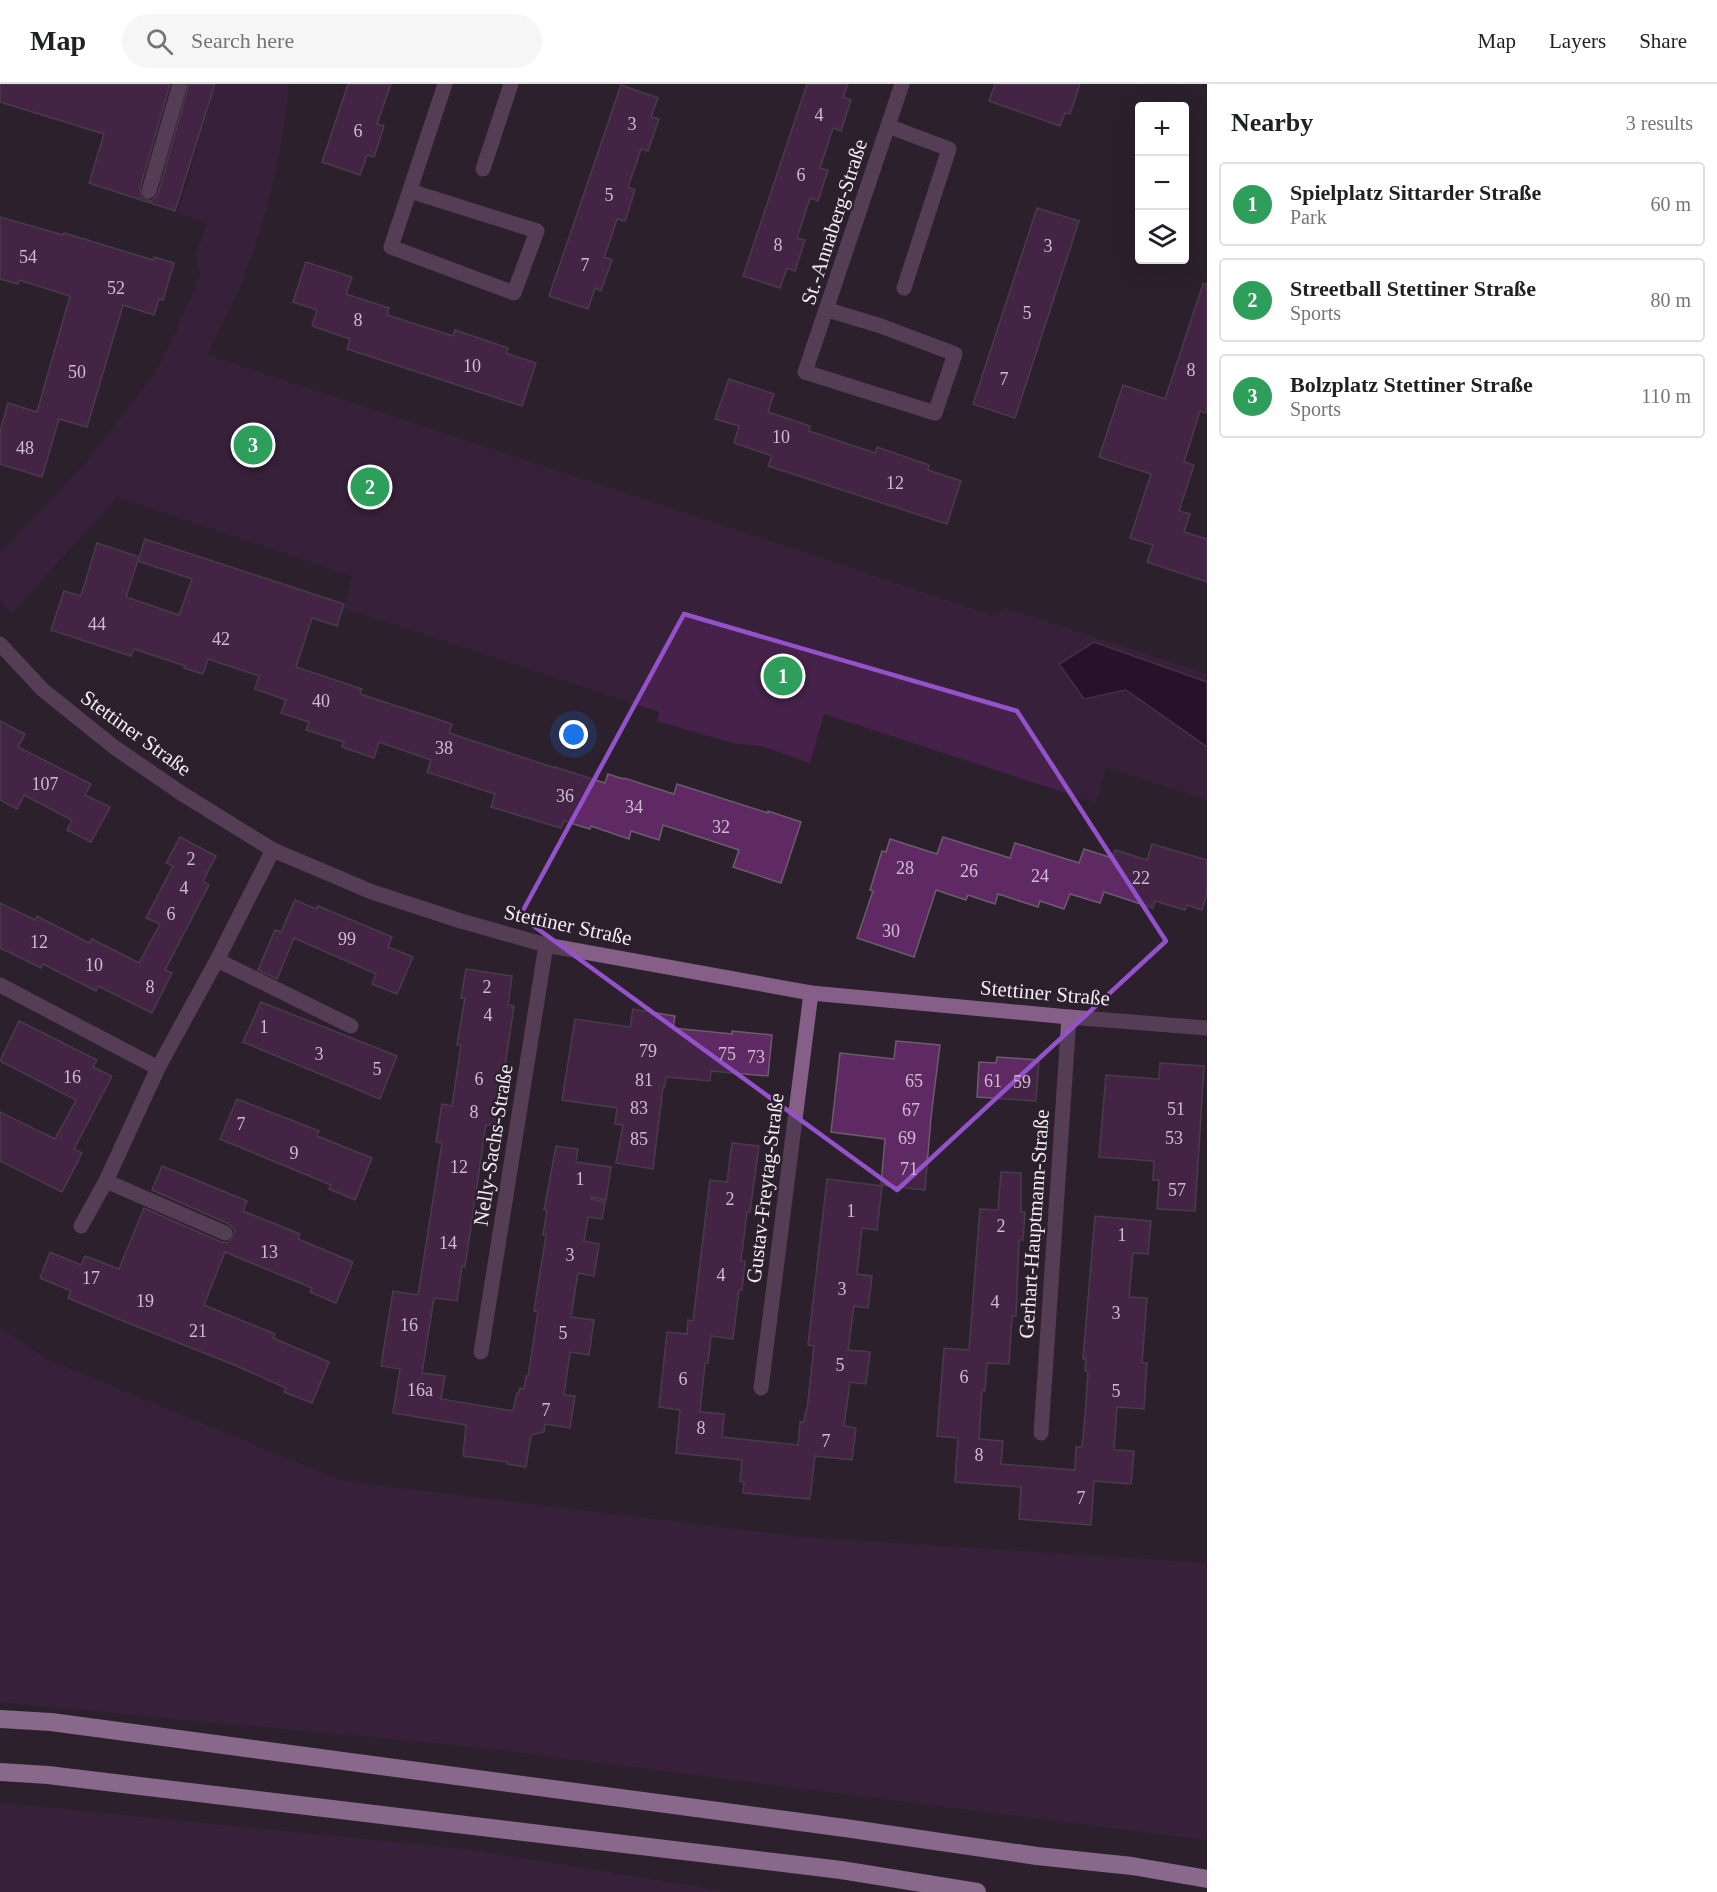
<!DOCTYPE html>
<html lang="en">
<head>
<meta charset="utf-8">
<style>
	body { margin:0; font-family:"Times New Roman",serif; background:#f6f6f6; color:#202124 }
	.controls { position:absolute; right:18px; top:18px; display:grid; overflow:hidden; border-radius:6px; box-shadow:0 6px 24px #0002 }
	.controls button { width:54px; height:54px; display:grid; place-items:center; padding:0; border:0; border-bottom:2px solid #e0e0e0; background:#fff; color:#202124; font:30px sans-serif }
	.you { position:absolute; left:574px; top:651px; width:21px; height:21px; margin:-15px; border:4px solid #fff; border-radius:50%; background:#1a73e8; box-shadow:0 0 0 9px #1a73e833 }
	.badge { display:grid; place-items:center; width:39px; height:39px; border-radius:50%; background:#0b8043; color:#fff; font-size:20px; font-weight:700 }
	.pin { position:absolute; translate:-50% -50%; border:3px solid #fff; box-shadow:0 2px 6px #0006 }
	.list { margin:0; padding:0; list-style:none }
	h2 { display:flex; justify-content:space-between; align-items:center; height:78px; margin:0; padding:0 24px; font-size:26px }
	h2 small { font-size:20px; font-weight:400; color:#757577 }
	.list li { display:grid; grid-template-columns:39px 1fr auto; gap:18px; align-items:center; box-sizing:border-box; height:84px; margin:0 12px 12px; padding:0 12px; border:2px solid #e0e0e0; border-radius:6px }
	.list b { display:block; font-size:22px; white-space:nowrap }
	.list p { margin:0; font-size:20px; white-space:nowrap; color:#757577 }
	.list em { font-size:20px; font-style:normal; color:#757577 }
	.icon { flex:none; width:33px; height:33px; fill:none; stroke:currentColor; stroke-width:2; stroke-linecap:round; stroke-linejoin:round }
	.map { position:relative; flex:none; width:1207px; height:1808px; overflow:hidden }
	header { display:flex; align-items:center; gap:36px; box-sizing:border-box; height:84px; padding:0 30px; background:#fff; border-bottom:2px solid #e0e0e0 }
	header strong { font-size:28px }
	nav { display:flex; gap:33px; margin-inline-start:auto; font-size:21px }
	.search { width:420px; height:54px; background:#f6f6f6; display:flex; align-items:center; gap:15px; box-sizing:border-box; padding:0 21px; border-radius:33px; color:#757577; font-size:22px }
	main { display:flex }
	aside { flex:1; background:#fff }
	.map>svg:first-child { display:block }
	.green { fill:#46214a }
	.water { fill:#220026; stroke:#614764; stroke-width:1.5 }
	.building { fill:#5f2964; stroke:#6a5d6b; stroke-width:1.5 }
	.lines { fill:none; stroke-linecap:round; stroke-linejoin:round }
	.minor { stroke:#855f88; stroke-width:15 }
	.highway { stroke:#fac1ff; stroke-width:18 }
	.marked { fill:none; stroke:#9352ca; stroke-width:4.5; stroke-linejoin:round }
	.labels { text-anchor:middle; stroke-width:5; stroke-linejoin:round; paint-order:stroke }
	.number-label { font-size:18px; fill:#cebbd0 }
	.street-label { font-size:21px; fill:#f3ecf4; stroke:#2b202c }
</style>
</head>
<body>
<header>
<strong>Map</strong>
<div class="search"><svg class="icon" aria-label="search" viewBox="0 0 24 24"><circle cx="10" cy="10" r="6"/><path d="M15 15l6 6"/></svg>Search here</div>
<nav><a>Map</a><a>Layers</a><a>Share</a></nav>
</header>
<main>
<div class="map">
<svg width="1207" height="1808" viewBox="0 0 1207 1808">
	<rect width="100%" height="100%" fill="#2b202c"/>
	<g class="green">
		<path d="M216,0h73c-6,69 -23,136 -48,200 -9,25 -24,47 -33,71l788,261 7,-9 204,67v126l-101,-33 -10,36 -272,-89 -14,49 -49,-17 -25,-2 -79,-23 2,-9 -315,-104 8,-32 -235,-79 -106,117 -11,-15v-46l84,-88 71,-91 23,-47 22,-52 -4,-20 11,-32 -29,-10z"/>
		<path d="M0,1243l49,33 293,121 458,56 407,26v277l-731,-93 -476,-45z"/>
		<path d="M0,1719l466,46 263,43h-729z"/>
	</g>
	<path class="water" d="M1094,558l113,40v65l-81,-57 -42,9 -25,-35z"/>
	<g class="building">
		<path d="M0,0h170l-30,104 2,9 9,4 4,-3 3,-4 31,-110h26l-40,127 -86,-28 15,-49 -104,-32z"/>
		<path d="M348,0h43l-14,40 7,2 -10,31 -7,-2 -7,20 -38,-13z"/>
		<path d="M807,0h41l-5,13 8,3 -10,31 -8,-3 -13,40 8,2 -10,31 -8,-3 -13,40 8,2 -10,31 -8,-3 -7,20 -37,-12z"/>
		<path d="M995,0h85l-10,30 -5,-1 -5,13 -71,-25z"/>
		<path d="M621,1l37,13 -7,19 8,2 -11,32 -7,-2 -13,38 7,3 -10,31 -8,-2 -6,19 -7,19 8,3 -11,31 -6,-3 -7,21 -39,-13z"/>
		<path d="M1037,124l42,13 -64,197 -42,-14z"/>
		<path d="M0,133l63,18 1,-2 89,27 1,-3 20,6 -11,37 -4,-1 -5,16 -31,-10 -36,122 -28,-8 -17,58 -42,-13v-32l8,-29 29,9 33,-116 -51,-16 -1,4 -18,-5z"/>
		<path d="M306,178l46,15 -6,17 43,14 -2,7 66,21 2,-6 53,18 -2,5 30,10 -14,43 -175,-57 3,-10 -38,-13 5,-16 -24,-8z"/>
		<path d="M1203,200h4v129l-7,-2 -16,51 10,3 -15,46 11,3 -6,18 23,7v43l-60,-20 6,-17 -23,-7 21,-64 -52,-17 24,-72 42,14z"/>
		<path d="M729,295l45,15 -6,18 42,14 -1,5 66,22 2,-6 52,18 -1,5 33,11 -14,43 -179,-58 4,-10 -38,-13 5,-17 -24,-7z"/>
		<path d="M145,455l199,65 -7,22 -25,-8 -16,49 66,22 -2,5 92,30 -3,9 106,35v-1l50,16 3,-9 15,5 1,-1 50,16 3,-10 91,29v-2l33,11 -20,61 -48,-16 6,-17 -76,-25 -4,15 -28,-9 -2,8 -38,-13 -1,3 -26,-8 -3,7 -70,-21 4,-13 -68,-22 4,-12 -52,-18 -5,16 -32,-11 2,-5 -38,-12 3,-8 -28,-9 5,-13 -31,-11 4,-13 -51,-17 -5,15 -19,-6 1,-2 -51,-17 -3,7 -80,-26 13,-39 17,5 16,-53 42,14 -13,40 53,18 13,-36 -54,-18z"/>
		<path d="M0,637l25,13 -7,13 73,37 -6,11 25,12 -19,35 -24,-12 5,-10 -48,-25 -7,14 -17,-9z"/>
		<path d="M180,753l36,19 -13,25 6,4 -44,85 7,3 -20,40 -54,-27 -2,5 -53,-27 -2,4 -41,-20v-45l35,17 2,-4 52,27 3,-4 47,24 21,-39 -14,-6 27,-52 -7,-3z"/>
		<path d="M943,753l67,21 5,-15 64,20 5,-14 28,9 3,-8 32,10 5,-16 55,16v33l-5,17 -15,-5 -2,5 -30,-9 -2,7 -49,-16 -4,11 -30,-9 -6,15 -24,-8 -2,6 -40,-13 -3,10 -27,-9 -2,5 -30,-10 -22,67 -57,-19 16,-47 -3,-1 12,-39 4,1 4,-13 47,15z"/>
		<path d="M295,816l21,9 2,-3 74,31 -4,10 25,10 -16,37 -25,-10 4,-10 -82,-36 -17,41 -19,-9 17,-40 6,2z"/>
		<path d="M466,885l46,7 -4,29 6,1 -18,120 -10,-1 -21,142 -3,-1 -5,35 -23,-3 -12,75 23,3 -4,23 72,12 4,-18h2l1,-5 4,1 2,-13h2l10,-64 -4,-1 12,-76h-3l4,-25h-3l12,-64 22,3 -2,13 35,5 -5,33 -15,-3v2l14,3 -3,17 -14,-2 -4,24 15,3 -5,32 -16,-3 -7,44 23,3 -5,35 -19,-3 -6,43 11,1 -5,32 -25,-4 -1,8 -13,3 -5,32 -19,-3v-2l-44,-6 3,-31 -73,-12 7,-44 -19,-3 12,-75 25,4 24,-152 -6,-1 6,-38 10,2 9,-61h-4l8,-47h-4z"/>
		<path d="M261,918l136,54 -17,43 -137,-57z"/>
		<path d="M633,925l42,7 -2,12 59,6v-3l40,4 -4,41 -57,-5 -1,10 -44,-4 -1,10h-2l-10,82 -37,-6 7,-38 -8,-1 2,-16 -55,-8 13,-81 55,8z"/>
		<path d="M19,937l78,39 -4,7 19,9 -38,73 8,4 -20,39 -62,-31v-49l55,27 21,-39 -76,-39z"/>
		<path d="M896,957l44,4 -9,72 -6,73 -44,-5 4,-46 -54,-7 9,-79 54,6z"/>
		<path d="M997,973l42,3 -3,41 -59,-4 2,-35 17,1z"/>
		<path d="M1160,979l44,3 -9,145 -38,-2 2,-29h-6l1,-19 -55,-4 7,-82 53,4z"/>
		<path d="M237,1015l82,32 -2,5 55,22 -17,42 -26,-11 2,-4 -111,-46z"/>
		<path d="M732,1059l27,3 -9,66h-3l-6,49h4l-3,29h-3l-6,49 -22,-3 -3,27h-3l-5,49 24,2 -2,23 76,8 2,-23h4l2,-12h1l7,-64 -6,-1 19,-166 55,7 -5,44 -15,-2 -5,46 15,2 -4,32 -14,-2 -6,44 22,2 -4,32 -16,-2 -6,44 12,2 -4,32 -37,-4 -5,43 -67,-6 1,-11 -4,-1 2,-21 -66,-7 4,-43 -21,-3 8,-75 20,2 1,-14 5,1 17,-141 17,2z"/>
		<path d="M162,1082l85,35 -4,10 57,23 -2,5 55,23 -17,41 -26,-11 2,-4 -87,-36 -21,53 71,29 -2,4 56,24 -17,41 -28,-11 2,-4 -54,-24 -109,-43 -55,-23 3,-7 -31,-13 10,-26 31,13 4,-9 34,13 25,-61 77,34 6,1 4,-3 4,-9 -6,-7 -77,-34z"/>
		<path d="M1001,1088l20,1v39h4l-2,28h-4l-3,76h-4l-3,48 -22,-1 -2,28 -3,-1 -3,49 24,2 -2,23 74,6 1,-23h6l3,-31 3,-45h-3l1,-12h-3l12,-143 56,5 -3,33 -15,-1 -4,44 18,1 -5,65h5l-3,46 -27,-2 -3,43 20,1 -3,33 -37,-3 -3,44 -72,-6 2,-32 -66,-5 3,-44 -21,-2 7,-88 25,2 11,-141 18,1z"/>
	</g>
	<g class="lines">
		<g class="minor">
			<path d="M888,42l61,23 -45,139"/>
			<path d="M483,85l28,-85"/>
			<path d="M149,107l31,-107"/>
			<path d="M410,107l127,40 -23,62 -123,-46 54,-163"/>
			<path d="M828,226l53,16 74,28 -20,59 -130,-41 97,-288"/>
			<path d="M0,560l43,46 71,57 67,46 92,57 99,42 89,29 85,24 265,48 258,24 138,11"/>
			<path d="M217,876l134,66"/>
			<path d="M0,901l158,83"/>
			<path d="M106,1097l119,52"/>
			<path d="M81,1142l25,-45 52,-113 59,-108 56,-110"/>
			<path d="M481,1268l65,-407"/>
			<path d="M761,1304l50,-395"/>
			<path d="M1041,1349l28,-416"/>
		</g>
		<g class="highway">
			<path d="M0,1635l51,3 794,106 192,28 95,10 75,13"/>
			<path d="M0,1688l48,3 793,95 136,22"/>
		</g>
	</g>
	<path d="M0 0H1207V1808H0ZM684,530l333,97 149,230 -269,249 -377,-274z" fill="#2b202c" fill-opacity=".55" fill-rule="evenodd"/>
	<path class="marked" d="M684,530l333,97 149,230 -269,249 -377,-274z"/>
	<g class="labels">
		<g class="number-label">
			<text x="819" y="37">4</text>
			<text x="632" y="46">3</text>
			<text x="358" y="53">6</text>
			<text x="801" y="97">6</text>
			<text x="609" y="117">5</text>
			<text x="778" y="167">8</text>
			<text x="1048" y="168">3</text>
			<text x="28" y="179">54</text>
			<text x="585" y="187">7</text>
			<text x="116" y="210">52</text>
			<text x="1027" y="235">5</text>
			<text x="358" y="242">8</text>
			<text x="472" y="288">10</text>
			<text x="1191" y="292">8</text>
			<text x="77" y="294">50</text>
			<text x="1004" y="301">7</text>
			<text x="781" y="359">10</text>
			<text x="25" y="370">48</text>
			<text x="895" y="405">12</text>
			<text x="97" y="546">44</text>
			<text x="221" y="561">42</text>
			<text x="321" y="623">40</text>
			<text x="444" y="670">38</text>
			<text x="45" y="706">107</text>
			<text x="565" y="718">36</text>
			<text x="634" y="729">34</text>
			<text x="721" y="749">32</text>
			<text x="191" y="781">2</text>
			<text x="905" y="790">28</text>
			<text x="969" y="793">26</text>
			<text x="1040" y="798">24</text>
			<text x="1141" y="800">22</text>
			<text x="184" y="810">4</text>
			<text x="171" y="836">6</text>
			<text x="891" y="853">30</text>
			<text x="347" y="861">99</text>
			<text x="39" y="864">12</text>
			<text x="94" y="887">10</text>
			<text x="150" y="909">8</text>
			<text x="487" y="909">2</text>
			<text x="488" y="937">4</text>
			<text x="264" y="949">1</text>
			<text x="648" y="973">79</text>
			<text x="319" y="976">3</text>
			<text x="727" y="976">75</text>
			<text x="756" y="979">73</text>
			<text x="377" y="991">5</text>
			<text x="72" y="999">16</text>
			<text x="479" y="1001">6</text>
			<text x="644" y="1002">81</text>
			<text x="914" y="1003">65</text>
			<text x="993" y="1003">61</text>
			<text x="1022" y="1004">59</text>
			<text x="639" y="1030">83</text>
			<text x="1176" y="1031">51</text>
			<text x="911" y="1032">67</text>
			<text x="474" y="1034">8</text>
			<text x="241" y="1046">7</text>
			<text x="907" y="1060">69</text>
			<text x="1174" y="1060">53</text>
			<text x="639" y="1061">85</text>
			<text x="294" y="1075">9</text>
			<text x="459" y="1089">12</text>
			<text x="909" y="1091">71</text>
			<text x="580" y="1101">1</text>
			<text x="1177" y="1112">57</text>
			<text x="730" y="1121">2</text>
			<text x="851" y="1133">1</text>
			<text x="1001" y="1148">2</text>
			<text x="1122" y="1157">1</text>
			<text x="448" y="1165">14</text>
			<text x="269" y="1174">13</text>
			<text x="570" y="1177">3</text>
			<text x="721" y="1197">4</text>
			<text x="91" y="1200">17</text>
			<text x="842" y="1211">3</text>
			<text x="145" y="1223">19</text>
			<text x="995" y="1224">4</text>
			<text x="1116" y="1235">3</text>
			<text x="409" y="1247">16</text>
			<text x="198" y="1253">21</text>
			<text x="563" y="1255">5</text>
			<text x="840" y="1287">5</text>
			<text x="964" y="1299">6</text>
			<text x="683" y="1301">6</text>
			<text x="420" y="1312">16a</text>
			<text x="1116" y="1313">5</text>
			<text x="546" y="1332">7</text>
			<text x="701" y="1350">8</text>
			<text x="826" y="1363">7</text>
			<text x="979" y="1377">8</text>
			<text x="1081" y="1420">7</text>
		</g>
		<g class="street-label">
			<text transform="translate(834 138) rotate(-72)" y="7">St.-Annaberg-Straße</text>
			<text transform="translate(136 649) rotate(36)" y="7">Stettiner Straße</text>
			<text transform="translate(568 841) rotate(12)" y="7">Stettiner Straße</text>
			<text transform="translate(1045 909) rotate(5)" y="7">Stettiner Straße</text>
			<text transform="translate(493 1061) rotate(-81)" y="7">Nelly-Sachs-Straße</text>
			<text transform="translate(765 1104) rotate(-83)" y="7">Gustav-Freytag-Straße</text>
			<text transform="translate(1034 1140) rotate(-86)" y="7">Gerhart-Hauptmann-Straße</text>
		</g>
	</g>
</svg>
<div class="controls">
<button>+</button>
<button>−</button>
<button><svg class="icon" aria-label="layers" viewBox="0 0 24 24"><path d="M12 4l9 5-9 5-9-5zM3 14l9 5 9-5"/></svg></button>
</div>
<div class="you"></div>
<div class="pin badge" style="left:783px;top:592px;background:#2e9e5b">1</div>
<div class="pin badge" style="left:370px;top:403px;background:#2e9e5b">2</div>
<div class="pin badge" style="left:253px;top:361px;background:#2e9e5b">3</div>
</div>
<aside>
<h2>Nearby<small>3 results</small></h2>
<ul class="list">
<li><span class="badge" style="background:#2e9e5b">1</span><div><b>Spielplatz Sittarder Straße</b><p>Park</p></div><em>60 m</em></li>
<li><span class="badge" style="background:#2e9e5b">2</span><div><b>Streetball Stettiner Straße</b><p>Sports</p></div><em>80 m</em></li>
<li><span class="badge" style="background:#2e9e5b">3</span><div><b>Bolzplatz Stettiner Straße</b><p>Sports</p></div><em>110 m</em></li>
</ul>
</aside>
</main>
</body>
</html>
